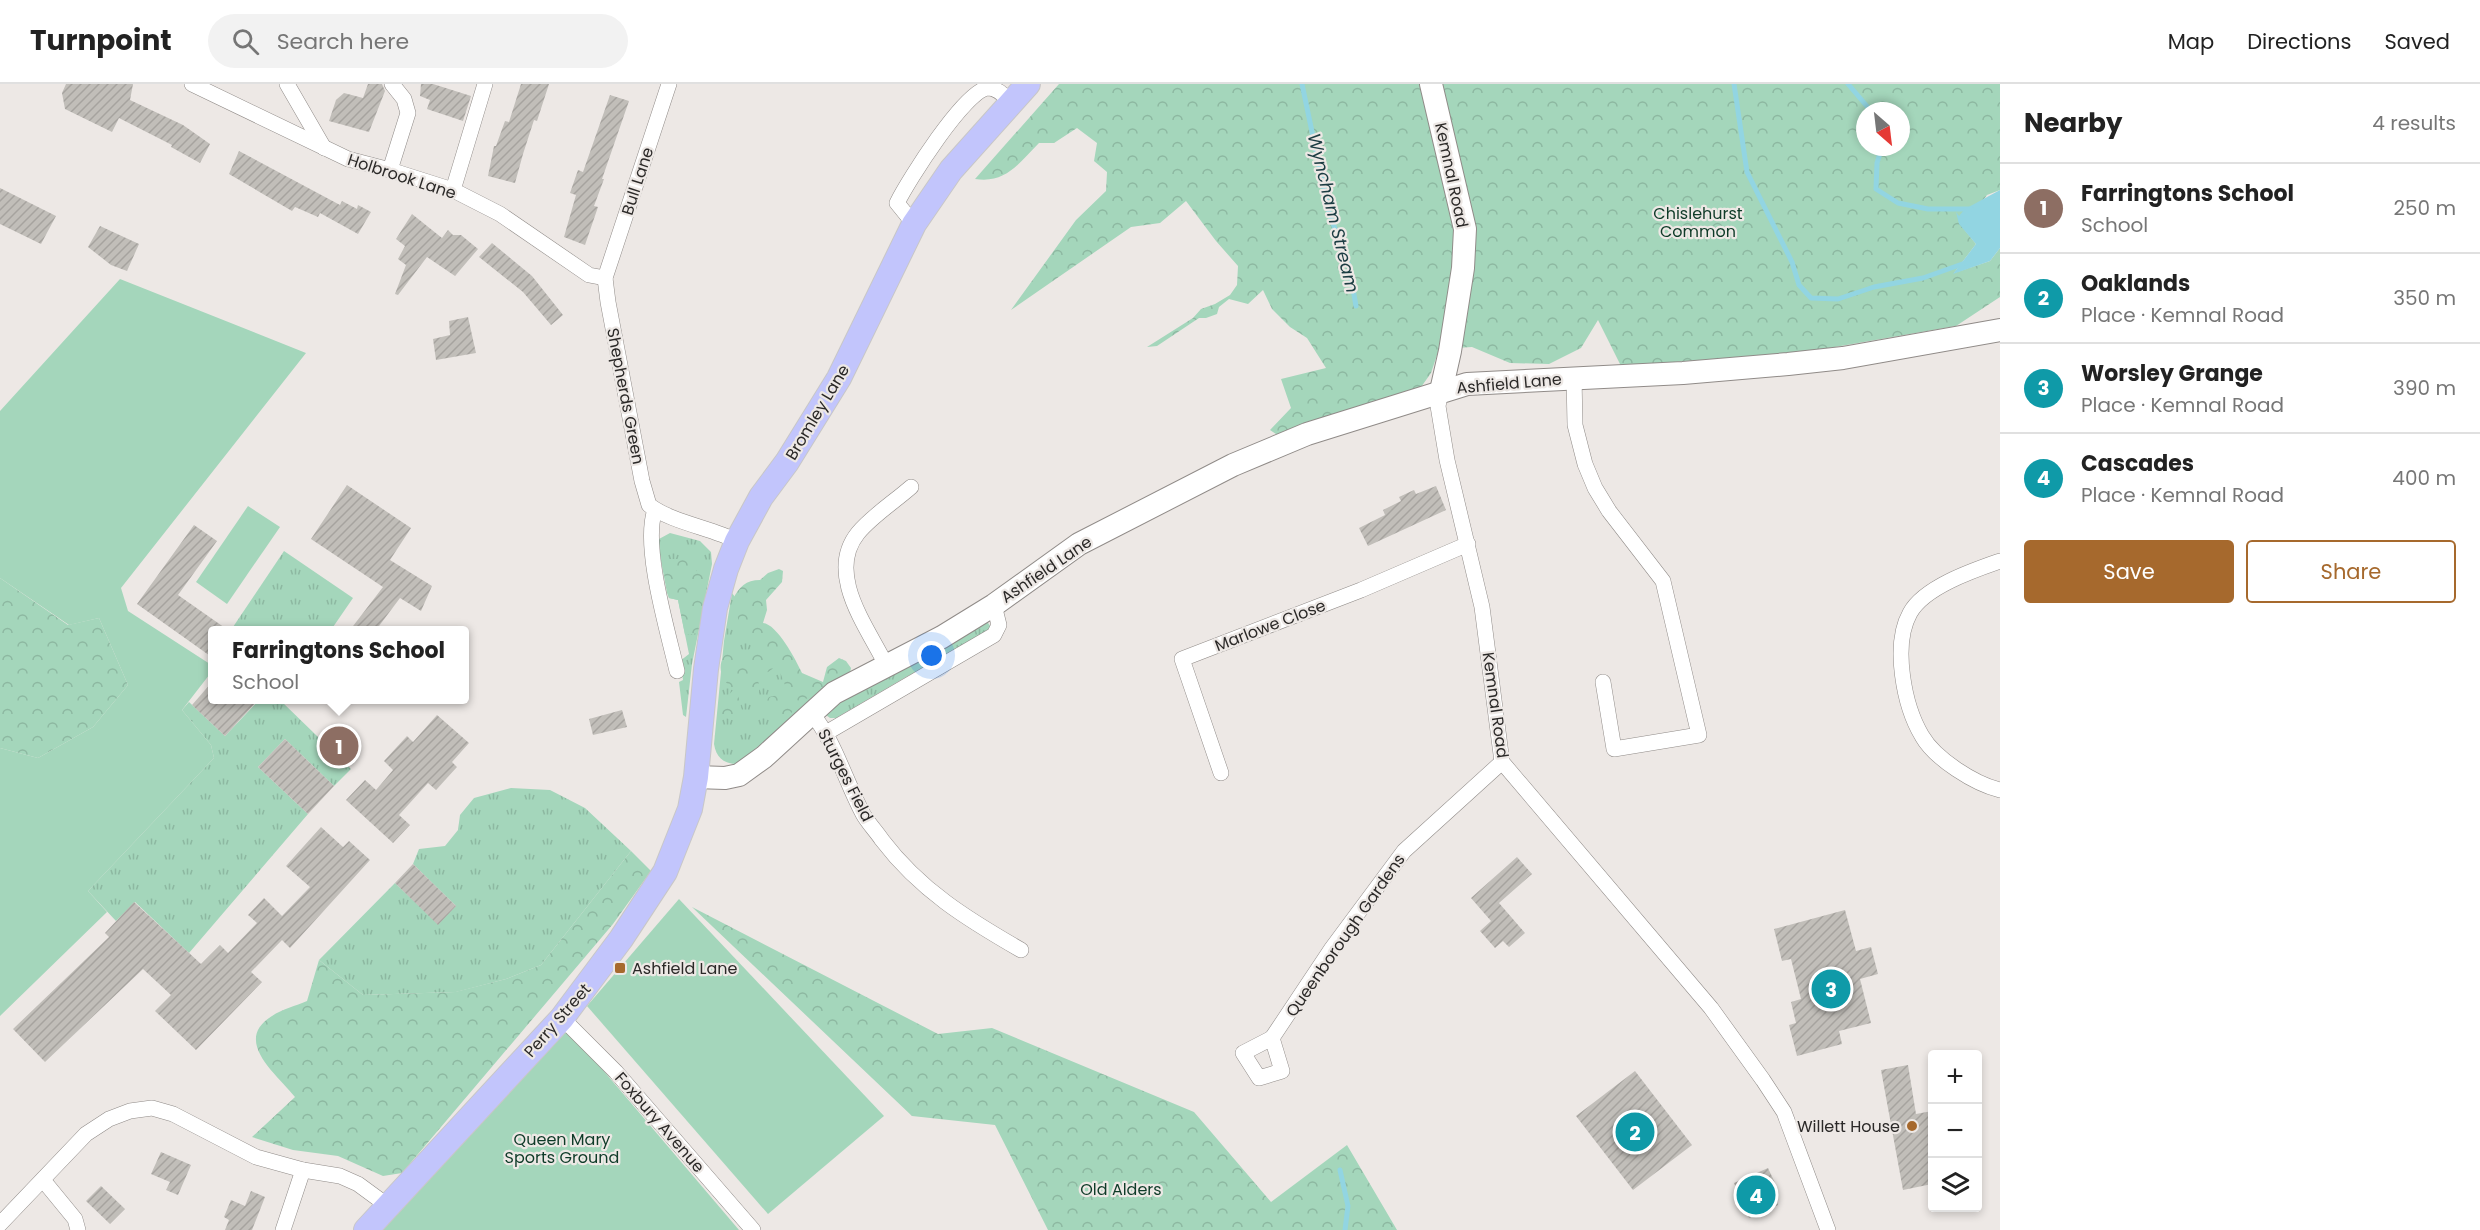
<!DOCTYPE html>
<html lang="en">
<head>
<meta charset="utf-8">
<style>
	body { margin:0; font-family:Poppins,sans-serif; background:#f2f2f2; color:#222 }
	.controls { position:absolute; right:18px; bottom:18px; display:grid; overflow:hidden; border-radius:6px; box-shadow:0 3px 9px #0003 }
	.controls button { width:54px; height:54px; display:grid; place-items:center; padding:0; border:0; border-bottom:2px solid #e0e0e0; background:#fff; color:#222; font:30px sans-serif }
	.compass { position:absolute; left:1856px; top:18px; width:54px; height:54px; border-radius:50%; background:#fff; box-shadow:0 3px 9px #0003; rotate:152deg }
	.you { position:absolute; left:932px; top:572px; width:21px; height:21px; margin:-15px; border:4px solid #fff; border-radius:50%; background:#1a73e8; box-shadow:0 0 0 9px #1a73e833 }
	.badge { display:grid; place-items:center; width:39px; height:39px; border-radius:50%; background:#a6692d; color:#fff; font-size:20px; font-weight:700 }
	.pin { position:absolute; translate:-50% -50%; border:3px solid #fff; box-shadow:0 2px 6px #0006 }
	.popup { position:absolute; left:208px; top:542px; width:261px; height:78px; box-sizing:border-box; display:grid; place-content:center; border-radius:6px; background:#fff; filter:drop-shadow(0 2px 4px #0005); font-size:20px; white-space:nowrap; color:#767676 }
	.popup b { font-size:22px; color:#222 }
	.popup::after { content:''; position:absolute; left:50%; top:100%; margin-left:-12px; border:12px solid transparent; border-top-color:#fff }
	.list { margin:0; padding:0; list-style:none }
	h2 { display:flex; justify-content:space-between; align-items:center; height:78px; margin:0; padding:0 24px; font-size:26px }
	h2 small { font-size:20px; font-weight:400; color:#767676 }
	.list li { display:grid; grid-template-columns:39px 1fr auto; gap:18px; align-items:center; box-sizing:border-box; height:90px; padding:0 24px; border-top:2px solid #e0e0e0 }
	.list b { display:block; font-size:22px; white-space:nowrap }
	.list p { margin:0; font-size:20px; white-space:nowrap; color:#767676 }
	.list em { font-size:20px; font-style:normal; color:#767676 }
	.actions { display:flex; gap:12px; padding:18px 24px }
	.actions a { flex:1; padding:14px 0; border:2px solid #a6692d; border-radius:6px; text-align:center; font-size:21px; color:#a6692d }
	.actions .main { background:#a6692d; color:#fff }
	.icon { flex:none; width:33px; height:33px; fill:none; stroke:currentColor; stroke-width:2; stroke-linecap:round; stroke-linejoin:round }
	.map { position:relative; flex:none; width:2000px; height:1146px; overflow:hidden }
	header { display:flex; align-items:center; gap:36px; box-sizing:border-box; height:84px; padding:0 30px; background:#fff; border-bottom:2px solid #e0e0e0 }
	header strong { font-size:28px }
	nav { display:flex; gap:33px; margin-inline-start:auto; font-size:21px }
	.search { width:420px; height:54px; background:#f2f2f2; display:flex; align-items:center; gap:15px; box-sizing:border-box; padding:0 21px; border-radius:33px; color:#767676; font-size:22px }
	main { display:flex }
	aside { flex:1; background:#fff }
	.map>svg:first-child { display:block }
	.grass { fill:url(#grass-tufts) }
	.forest { fill:url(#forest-crowns); fill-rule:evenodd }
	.park { fill:#a4d6bb }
	.water { fill:#92d5e2 }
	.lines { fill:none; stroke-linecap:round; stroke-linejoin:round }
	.stream { stroke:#92d5e2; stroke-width:5 }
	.building { fill:url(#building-hatch) }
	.street-casing { stroke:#908b88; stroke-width:16 }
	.secondary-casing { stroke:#908b88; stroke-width:24 }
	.primary-casing { stroke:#c8c7c7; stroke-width:26 }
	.street { stroke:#fff; stroke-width:15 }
	.secondary { stroke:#fff; stroke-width:22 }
	.primary { stroke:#c2c5fc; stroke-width:24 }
	.poi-dot { fill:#a6692d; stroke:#ede8e5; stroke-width:2 }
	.labels { text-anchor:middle; stroke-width:4.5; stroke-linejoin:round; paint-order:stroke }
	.street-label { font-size:16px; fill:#2b2928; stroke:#ede8e5 }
	.park-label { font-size:16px; fill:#0e3b28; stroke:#ede8e5 }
	.poi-label { font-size:16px; fill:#2b2928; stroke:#ede8e5; text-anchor:start }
	.water-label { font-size:18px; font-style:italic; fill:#1b3c42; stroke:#ede8e5 }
</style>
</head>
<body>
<header>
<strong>Turnpoint</strong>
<div class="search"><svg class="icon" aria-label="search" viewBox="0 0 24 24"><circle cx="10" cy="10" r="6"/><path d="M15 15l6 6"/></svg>Search here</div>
<nav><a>Map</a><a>Directions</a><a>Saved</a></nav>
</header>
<main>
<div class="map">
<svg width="2000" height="1146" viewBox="0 0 2000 1146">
	<defs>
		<pattern id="grass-tufts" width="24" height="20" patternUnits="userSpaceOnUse" patternTransform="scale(1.5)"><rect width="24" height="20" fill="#a4d6bb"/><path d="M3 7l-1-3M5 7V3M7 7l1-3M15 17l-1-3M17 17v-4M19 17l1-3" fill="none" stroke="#8db8a1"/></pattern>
		<pattern id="forest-crowns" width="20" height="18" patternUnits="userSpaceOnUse" patternTransform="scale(1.5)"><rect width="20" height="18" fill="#a4d6bb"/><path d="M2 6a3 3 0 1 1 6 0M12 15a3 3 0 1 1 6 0" fill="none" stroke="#8db8a1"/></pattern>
		<pattern id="building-hatch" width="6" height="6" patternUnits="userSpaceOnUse" patternTransform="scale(1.5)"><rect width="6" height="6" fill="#c1beb9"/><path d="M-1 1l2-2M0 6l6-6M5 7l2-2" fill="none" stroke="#a6a39f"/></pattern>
	</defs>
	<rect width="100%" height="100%" fill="#ede8e5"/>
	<g class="grass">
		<path d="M670,449l30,8 11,11 1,12 -20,100 -6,53 -3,-2 -4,-33 4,-2 -3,-19 9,-7 -11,-54 -9,-2 -2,-5 -9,-49 1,-5z"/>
		<path d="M284,467l69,47 -22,32h-92l-6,-3z"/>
		<path d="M732,509l66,87 27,8c-31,24 -57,54 -90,76 -12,-1 -19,-7 -21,-20l10,-103z"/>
		<path d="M984,538l4,1 3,4 -8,10 -77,40 -70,41h-6l-4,-3 8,-12z"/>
		<path d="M259,616l22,1 70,68 -17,17 -49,-47 -27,28 50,47 -119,139 -54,-51 -19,19 -28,-30 126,-133 -3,-13 -29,-35 7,-8 36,34z"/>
		<path d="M511,704l39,2 35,18 46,43 -90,114 -35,14 -50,13 -93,3 -44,-35 76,-77 43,41 18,-18 -43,-42 6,-15 26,-3 13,-16 2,-15 14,-17z"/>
	</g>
	<g class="forest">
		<path d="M1059,0h941v106l-13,5 -24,33 13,16 -22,29 36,-12 10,-13v49l-44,29 -150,26 -185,14 -23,-46 -17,28 -32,16 -39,-1 -38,-16 -33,2 -8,24 -12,17 -140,46 -9,-6 21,-22 -10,-29 45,-11 -19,-30 -17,-11 -18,-18 -9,-19 -15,14 -19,-5 -10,8 -2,7 -11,4h-7l-42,28 -10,1 46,-29 8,-9 14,-5 15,-9 7,-10 1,-19 -22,-25 -30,-40 -26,22 -29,4 -120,83 65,-90 30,-29 1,-19 -13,-11 3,-18 -20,-15 -23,15h-15c-20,20 -33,41 -64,36zM1865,27h36v36h-36z"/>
		<path d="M688,471l4,2 5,15 4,1 7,7 -10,53 -13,2 -7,-35 -9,-2 -7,-34 5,-5h11z"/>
		<path d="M779,485l4,2 -1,11 -16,18 1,10 -4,13c14,1 33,37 39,50l21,9 4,-15 12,-9 7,3 5,7 -1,5 -35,23 -16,5 -8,-3 2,13c-7,8 -10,11 -21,11l-5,-5 -2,-14 4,-6 19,-4 -11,-29 -7,7 -16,7 5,5v11l-5,3 -8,-3 -8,1 4,16 -4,8 -8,1 -9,-6c-3,-14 5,-15 13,-25 -18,-10 -18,-34 1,-42l11,4 6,-3 -13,-26 -6,-23c6,-12 13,-19 27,-19l8,-7z"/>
		<path d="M0,494l68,47 31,-7 29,67 -35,42 -55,31 -38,-10z"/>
		<path d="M631,767l20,20 -38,53 -211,249 -19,3 -45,-20 -45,-6 -41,-13 43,-40c-18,-23 -63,-56 -23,-81 10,-7 24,-10 35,-15l12,-41 44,35 92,-3 51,-13 35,-14z"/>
		<path d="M692,823l246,127 54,-6 202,84 77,90 76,-57 50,85h-349l-53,-105 -83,-9z"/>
	</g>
	<g class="park">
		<path d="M120,195l186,74 -185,235 7,23 85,55v4l-31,40 29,35 3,13 -126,133 19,21 -107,104v-268l38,10 55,-31 35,-42 -29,-67 -30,7 -69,-47v-167z"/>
		<path d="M248,422l32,21 -53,77 -31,-22z"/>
		<path d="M679,815l205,217 -116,98 -181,-208z"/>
		<path d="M563,939l176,207h-356z"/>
	</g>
	<path class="water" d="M2000,106v58l-10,13 -37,13 23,-30 -17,-20 -3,-12 3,4 6,-7z"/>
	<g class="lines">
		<g class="stream">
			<path d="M1302,0l27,129 20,53 7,40"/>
			<path d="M1734,0l13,88 45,90 7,23 12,13 27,1 36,-12 49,-9 45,-16"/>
			<path d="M1848,0l23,27"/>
			<path d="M1882,63l-5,16 -1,26 22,14 30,6h43"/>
			<path d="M1340,1086l8,36 -3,24"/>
		</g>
	</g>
	<g class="building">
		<path d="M66,0h67l-3,16 53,25 27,19 -10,19 -29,-16 1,-2 -53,-27 -7,14 -47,-23 -3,-16z"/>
		<path d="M368,0h14l3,7 -16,41 -40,-11 7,-21 8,-7 19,5z"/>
		<path d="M421,0h12l38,12 -8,25 -36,-12 3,-9 -10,-4z"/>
		<path d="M521,0h28l-12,37 -3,-1 -11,34 -8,29 -27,-7 6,-30h2l9,-25 4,1z"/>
		<path d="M610,11l19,6 -27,78h2l-10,27 4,1 -13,38 -21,-8 12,-42 -6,-2 8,-23 5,2z"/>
		<path d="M239,67l101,54 2,-4 15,8 1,-4 13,7 -13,22 -38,-21 -2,4 -23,-10 -3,4 -63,-37z"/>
		<path d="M0,104l56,28 -15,28 -41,-20z"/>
		<path d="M412,130l30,24 6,-8 5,5h8l17,14 -23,27 -28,-19 -29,38 -3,-1 11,-29 -8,-6 7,-13 -9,-7z"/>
		<path d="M100,142l39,18 -12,27 -16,-6 -23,-18z"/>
		<path d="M492,159l40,33 31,39 -12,10 -28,-33 -44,-35z"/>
		<path d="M468,233l8,36 -40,7 -3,-21 17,-4 -1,-14z"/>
		<path d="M347,401l64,43 -21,32 42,26 -11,25 -21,-13 -24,32h-26l33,-43 -72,-48z"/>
		<path d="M1436,402l10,24 -78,36 -9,-18 26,-13 -2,-5 18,-9 -2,-4 15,-7 2,4z"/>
		<path d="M194,441l23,16 -39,54 50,35h-15v28l-76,-54z"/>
		<path d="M213,597v18h46l-34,37 -33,-31z"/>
		<path d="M622,626l5,17 -34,8 -4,-16z"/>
		<path d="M437,631l32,28 -17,19 5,5 -21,23 -8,-7 -29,32 11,10 -17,18 -47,-43 19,-20 11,10 17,-20 -9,-9 23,-25 6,6z"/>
		<path d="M285,655l49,47 -26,28 -50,-47z"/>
		<path d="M321,743l22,20 6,-6 21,19 -80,88 -8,-8 -31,32 11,10 -66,68 -41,-39 16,-16 -28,-26 -98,93 -32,-33 96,-92 -4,-4 29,-31 67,62 19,-19 8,8 29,-30 -9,-8 16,-17 18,18 28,-29 -24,-21z"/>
		<path d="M1517,773l15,17 -33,29 26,30 -16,14 -6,-6 -8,7 -15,-17 11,-10 -20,-23z"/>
		<path d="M413,780l43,42 -18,19 -43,-42z"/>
		<path d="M1845,826l11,41 15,-4 7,27 -18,5 11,44 -32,8 3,13 -45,12 -8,-31 7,-2 -5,-21 10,-3 -10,-40 -9,2 -8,-32z"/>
		<path d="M1908,981l8,49 16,-3v73l-29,6 -22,-120z"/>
		<path d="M1635,987l57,74 -59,45 -57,-74z"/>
		<path d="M161,1068l30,13 -13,30 -12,-5 4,-8 -19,-8z"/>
		<path d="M1768,1084l7,15 -5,2 8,20 -29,13 -15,-35z"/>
		<path d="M101,1102l24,23 -15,15 -24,-23z"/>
		<path d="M251,1107l14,6 -13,33h-27l4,-10 -5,-3 7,-17 14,6z"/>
	</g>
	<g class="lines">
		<g class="street-casing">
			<g id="street">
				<path d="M192,0l156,75 42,11 63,20 47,24 89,61 16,3"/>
				<path d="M287,0l37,64"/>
				<path d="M669,0l-64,194 3,24 34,179 7,24c22,17 62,23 88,36"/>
				<path d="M390,86l18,-57 -4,-14 -12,-15"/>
				<path d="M453,106l32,-106"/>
				<path d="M914,140l-17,-21c11,-22 68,-113 91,-115 10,0 16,8 23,14"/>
				<path d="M1574,293l1,48 10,39 10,24 14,23 54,70 36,154 -85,14 -11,-67"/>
				<path d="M1441,307l-3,15 9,54 35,147 20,155 209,246 52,72 21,32 44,118"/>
				<path d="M655,426c-13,36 13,122 22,161"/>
				<path d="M2000,477c-26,9 -76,26 -90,52 -18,32 -6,93 12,123 13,23 53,48 78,54"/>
				<path d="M886,581c-18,-37 -61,-91 -28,-132 14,-17 36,-31 53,-46"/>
				<path d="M811,628c24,30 34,68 52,102 5,9 13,17 19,26 38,50 85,79 139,110"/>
				<path d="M826,649l168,-98 5,-10 -5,-20"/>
				<path d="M1221,689l-39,-114 179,-69 107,-46"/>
				<path d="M562,934l54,54 137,158"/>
				<path d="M1272,954l60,-90 72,-97 98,-89"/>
				<path d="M1272,954l10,33 -23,7 -16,-25z"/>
				<path d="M43,1096l32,39 3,11"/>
				<path d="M0,1140l86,-90 23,-15 21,-8 22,-3 21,6 83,43 47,13 37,6 18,8 30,22"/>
				<path d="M283,1146l20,-60"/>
			</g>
		</g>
		<g class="secondary-casing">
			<g id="secondary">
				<path d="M1431,0l34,145 -2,39 -13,83 -9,40"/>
				<path d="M696,693l29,1 14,-3 25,-18 70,-64 108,-56 52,-32 85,-61 154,-79 74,-31 160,-50 216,-11 105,-9 55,-6 157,-28"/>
			</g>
		</g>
		<g class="primary-casing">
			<path id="primary" d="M366,1146l196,-212 59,-79 44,-67 25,-63 6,-32 10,-108 9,-61 11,-39 11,-28 24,-44 26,-35 52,-84 75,-154 37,-54 77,-86"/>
		</g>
		<use href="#street" class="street"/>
		<use href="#secondary" class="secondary"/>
		<use href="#primary" class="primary"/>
	</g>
	<g class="poi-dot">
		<rect x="614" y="878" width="12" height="12" rx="3"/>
		<circle cx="1912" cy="1042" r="6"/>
	</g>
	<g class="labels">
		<g class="street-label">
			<text transform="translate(1452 91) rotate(78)" y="6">Kemnal Road</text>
			<text transform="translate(402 92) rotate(18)" y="6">Holbrook Lane</text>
			<text transform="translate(637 97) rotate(-72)" y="6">Bull Lane</text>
			<text transform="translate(1509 299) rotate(-5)" y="6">Ashfield Lane</text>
			<text transform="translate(626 312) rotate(79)" y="6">Shepherds Green</text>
			<text transform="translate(817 328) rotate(-59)" y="6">Bromley Lane</text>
			<text transform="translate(1046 485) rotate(-34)" y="6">Ashfield Lane</text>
			<text transform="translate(1270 541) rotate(-21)" y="6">Marlowe Close</text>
			<text transform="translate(1496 621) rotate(82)" y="6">Kemnal Road</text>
			<text transform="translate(846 691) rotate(63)" y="6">Sturges Field</text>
			<text transform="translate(1345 851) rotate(-55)" y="6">Queenborough Gardens</text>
			<text transform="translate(557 936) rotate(-49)" y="6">Perry Street</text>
			<text transform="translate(660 1038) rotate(49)" y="6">Foxbury Avenue</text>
		</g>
		<g class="park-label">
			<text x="1698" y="135">Chislehurst<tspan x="1698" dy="18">Common</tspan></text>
			<text x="562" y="1061">Queen Mary<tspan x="562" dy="18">Sports Ground</tspan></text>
			<text x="1121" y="1111">Old Alders</text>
		</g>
		<g class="poi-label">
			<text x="632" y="890">Ashfield Lane</text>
			<text x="1900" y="1048" text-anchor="end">Willett House</text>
		</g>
		<g class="water-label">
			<text transform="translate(1333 129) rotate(76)" y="6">Wyncham Stream</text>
		</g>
	</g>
</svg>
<div class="controls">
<button>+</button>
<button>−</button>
<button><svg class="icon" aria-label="layers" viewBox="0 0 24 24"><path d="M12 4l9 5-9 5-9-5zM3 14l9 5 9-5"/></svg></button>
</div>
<svg class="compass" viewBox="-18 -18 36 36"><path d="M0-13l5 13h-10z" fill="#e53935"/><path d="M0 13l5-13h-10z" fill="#767676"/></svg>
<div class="you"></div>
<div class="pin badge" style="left:339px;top:662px;background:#8d6e63">1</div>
<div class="popup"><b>Farringtons School</b>School</div>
<div class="pin badge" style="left:1635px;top:1048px;background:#0f9aa8">2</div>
<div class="pin badge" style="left:1831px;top:905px;background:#0f9aa8">3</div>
<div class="pin badge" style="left:1756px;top:1111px;background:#0f9aa8">4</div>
</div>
<aside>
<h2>Nearby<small>4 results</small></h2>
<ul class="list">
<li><span class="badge" style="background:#8d6e63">1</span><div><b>Farringtons School</b><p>School</p></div><em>250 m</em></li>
<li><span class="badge" style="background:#0f9aa8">2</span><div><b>Oaklands</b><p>Place · Kemnal Road</p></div><em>350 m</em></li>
<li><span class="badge" style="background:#0f9aa8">3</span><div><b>Worsley Grange</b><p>Place · Kemnal Road</p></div><em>390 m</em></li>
<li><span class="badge" style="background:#0f9aa8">4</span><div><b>Cascades</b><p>Place · Kemnal Road</p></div><em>400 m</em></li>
</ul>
<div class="actions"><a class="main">Save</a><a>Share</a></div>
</aside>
</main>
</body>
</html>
